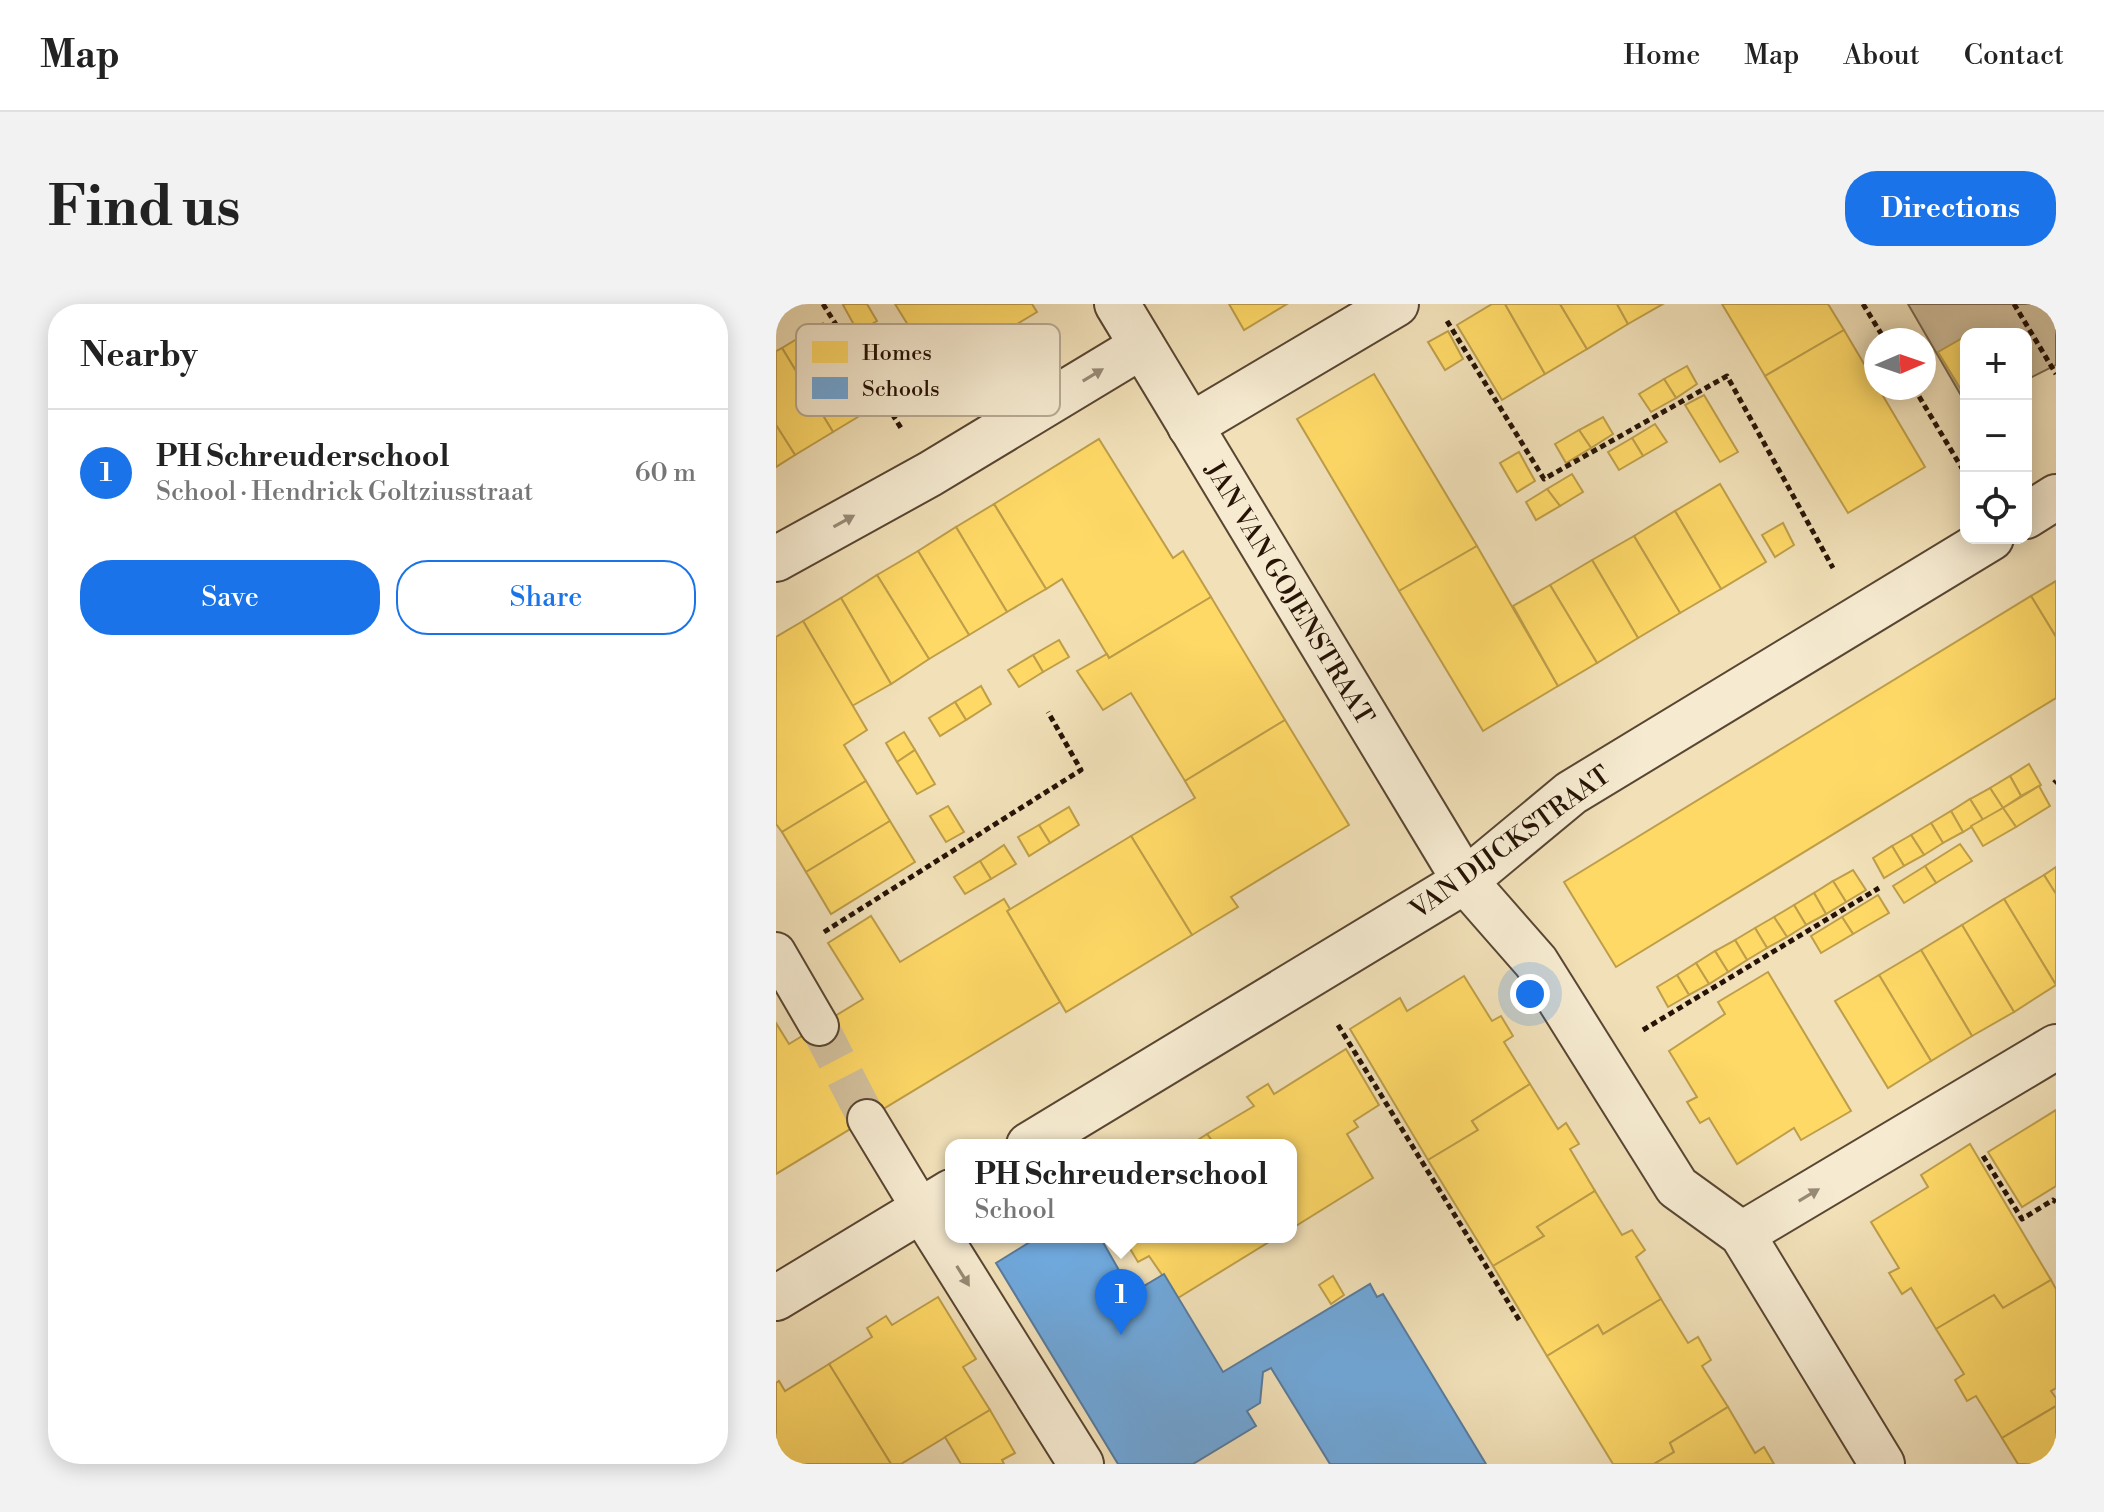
<!DOCTYPE html>
<html lang="en">
<head>
<meta charset="utf-8">
<style>
	body { margin:0; font-family:"Libre Bodoni",serif; background:#f2f2f2; color:#222 }
	.controls { position:absolute; right:24px; top:24px; display:grid; overflow:hidden; border-radius:16px; box-shadow:0 4px 20px #0003 }
	.controls button { width:72px; height:72px; display:grid; place-items:center; padding:0; border:0; border-bottom:2px solid #e0e0e0; background:#fff; color:#222; font:40px sans-serif }
	.compass { position:absolute; left:1088px; top:24px; width:72px; height:72px; border-radius:50%; background:#fff; box-shadow:0 4px 20px #0003; rotate:88deg }
	.you { position:absolute; left:754px; top:690px; width:28px; height:28px; margin:-20px; border:6px solid #fff; border-radius:50%; background:#1a73e8; box-shadow:0 0 0 12px #1a73e833 }
	.badge { display:grid; place-items:center; width:52px; height:52px; border-radius:50%; background:#1a73e8; color:#fff; font-size:26px; font-weight:700 }
	.pin { position:absolute; translate:-50% -66px; filter:drop-shadow(0 2px 4px #0008) }
	.pin::after { content:''; position:absolute; top:42px; width:28px; height:24px; background:inherit; clip-path:polygon(0 0,100% 0,50% 100%) }
	.popup { position:absolute; left:169px; top:835px; width:352px; height:104px; box-sizing:border-box; display:grid; place-content:center; border-radius:16px; background:#fff; filter:drop-shadow(0 2px 6px #0005); font-size:26px; white-space:nowrap; color:#767676 }
	.popup b { font-size:30px; color:#222 }
	.popup::after { content:''; position:absolute; left:50%; top:100%; margin-left:-16px; border:16px solid transparent; border-top-color:#fff }
	.list { margin:0; padding:0; list-style:none }
	h2 { display:flex; justify-content:space-between; align-items:center; height:104px; margin:0; padding:0 32px; font-size:34px }
	h2 small { font-size:26px; font-weight:400; color:#767676 }
	.list li { display:grid; grid-template-columns:52px 1fr auto; gap:24px; align-items:center; box-sizing:border-box; height:128px; padding:0 32px; border-top:2px solid #e0e0e0 }
	.list b { display:block; font-size:30px; white-space:nowrap }
	.list p { margin:0; font-size:26px; white-space:nowrap; color:#767676 }
	.list em { font-size:26px; font-style:normal; color:#767676 }
	.actions { display:flex; gap:16px; padding:24px 32px }
	.actions a { flex:1; padding:18px 0; border:2px solid #1a73e8; border-radius:32px; text-align:center; font-size:28px; color:#1a73e8 }
	.actions .main { background:#1a73e8; color:#fff }
	.icon { flex:none; width:44px; height:44px; fill:none; stroke:currentColor; stroke-width:2; stroke-linecap:round; stroke-linejoin:round }
	.map { position:relative; flex:none; width:1280px; height:1160px; overflow:hidden; border-radius:32px }
	header { display:flex; align-items:center; gap:48px; box-sizing:border-box; height:112px; padding:0 40px; background:#fff; border-bottom:2px solid #e0e0e0 }
	header strong { font-size:38px }
	nav { display:flex; gap:44px; margin-inline-start:auto; font-size:28px }
	.intro { display:flex; align-items:center; justify-content:space-between; box-sizing:border-box; height:192px; padding:0 48px }
	h1 { margin:0; font-size:56px }
	.button { padding:20px 36px; border-radius:32px; background:#1a73e8; color:#fff; font-size:28px; font-weight:700 }
	main { display:flex; gap:48px; padding:0 48px }
	aside { flex:1; background:#fff; border-radius:32px; box-shadow:0 4px 20px #0003 }
	.map>svg:first-child { display:block }
	.green { fill:#cebd9a; stroke:#7a6850; stroke-width:2 }
	.homes { fill:#ffd966; stroke:#be9e49; stroke-width:2 }
	.schools { fill:#6fa8dc; stroke:#597b9c; stroke-width:2 }
	.lines { fill:none; stroke-linecap:round; stroke-linejoin:round }
	.pedestrian-tunnel { stroke:#d3c19d; stroke-width:38; stroke-dasharray:38 19; stroke-linecap:butt }
	.pedestrian-casing { stroke:#594632; stroke-width:42 }
	.minor-casing { stroke:#594632; stroke-width:48 }
	.path { stroke:#261306; stroke-width:5; stroke-dasharray:6 4; stroke-linecap:butt }
	.pedestrian { stroke:#f6ebd1; stroke-width:38 }
	.minor { stroke:#f6ebd1; stroke-width:44 }
	.oneway { fill:#988a76 }
	.labels { text-anchor:middle; stroke-width:8; stroke-linejoin:round; paint-order:stroke }
	.street-label { font-size:26px; fill:#261306; stroke:#f6ebd1 }
	.key { fill:#f6ebd1; stroke:#b8aa94; stroke-width:2 }
	.key-label { font-size:22px; fill:#261306 }
</style>
</head>
<body>
<header>
<strong>Map</strong>
<nav><a>Home</a><a>Map</a><a>About</a><a>Contact</a></nav>
</header>
<div class="intro"><h1>Find us</h1><a class="button">Directions</a></div>
<main>
<aside>
<h2>Nearby<small></small></h2>
<ul class="list">
<li><span class="badge">1</span><div><b>PH Schreuderschool</b><p>School · Hendrick Goltziusstraat</p></div><em>60 m</em></li>
</ul>
<div class="actions"><a class="main">Save</a><a>Share</a></div>
</aside>
<div class="map">
<svg width="1280" height="1160" viewBox="0 0 1280 1160">
	<rect width="100%" height="100%" fill="#f1e0b8"/>
	<filter id="stains"><feTurbulence type="fractalNoise" baseFrequency=".0025" numOctaves="4"/><feColorMatrix values="0 0 0 0 .2 0 0 0 0 .09 0 0 0 0 .02 0 0 0 .5 -.17"/></filter>
	<radialGradient id="worn" r=".72"><stop offset=".6" stop-color="#630" stop-opacity="0"/><stop offset="1" stop-color="#630" stop-opacity=".3"/></radialGradient>
	<path class="green" d="M1132,0h148v61l-30,15v-46h-60v70z"/>
	<g class="homes">
		<path d="M69,0h22l10,17 -19,11 -15,-27z"/>
		<path d="M119,0h137l5,8 -100,60z"/>
		<path d="M453,0h58l-43,26z"/>
		<path d="M716,0h13l40,70 -43,26 -45,-75z"/>
		<path d="M729,0h55l27,45 -42,25z"/>
		<path d="M784,0h57l11,20 -41,25z"/>
		<path d="M841,0h46l-35,20z"/>
		<path d="M946,0h106l16,26 -79,46z"/>
		<path d="M47,19l53,83 -43,26 -51,-84z"/>
		<path d="M1068,26l81,137 -77,46 -83,-137z"/>
		<path d="M672,27l15,28 -18,11 -17,-28z"/>
		<path d="M1190,32v49l-6,3 -22,-36z"/>
		<path d="M6,44l51,84 -38,23 -19,-30v-74z"/>
		<path d="M911,62l10,18 -21,14 -12,-19z"/>
		<path d="M598,70l103,172 -78,45 -102,-172z"/>
		<path d="M888,75l12,19 -25,14 -12,-18z"/>
		<path d="M928,91l34,57 -18,10 -35,-57z"/>
		<path d="M827,113l10,17 -22,14 -12,-18z"/>
		<path d="M879,120l12,18 -24,14 -11,-18z"/>
		<path d="M0,121l19,30 -19,12z"/>
		<path d="M803,126l12,18 -25,15 -11,-19z"/>
		<path d="M856,134l11,18 -24,14 -11,-18z"/>
		<path d="M323,135l74,119 10,-7 28,46 -102,61 -47,-79 -16,10 -52,-85z"/>
		<path d="M743,148l16,29 -18,11 -17,-29z"/>
		<path d="M796,170l11,18 -23,14 -13,-17z"/>
		<path d="M944,180l46,78 -45,27 -46,-78z"/>
		<path d="M771,185l13,17 -24,14 -10,-18z"/>
		<path d="M218,200l52,85 -39,23 -51,-85z"/>
		<path d="M899,207l46,78 -41,24 -46,-77z"/>
		<path d="M1007,219l11,22 -19,12 -13,-22z"/>
		<path d="M180,223l51,85 -38,23 -51,-84z"/>
		<path d="M858,232l46,77 -42,25 -46,-78z"/>
		<path d="M701,242l81,140 -75,45 -84,-140z"/>
		<path d="M142,247l51,84 -40,24 -52,-84z"/>
		<path d="M816,256l46,78 -41,25 -47,-78z"/>
		<path d="M101,271l52,84 -38,25 -50,-86z"/>
		<path d="M1280,277v56l-25,-41z"/>
		<path d="M774,281l47,78 -39,23 -45,-80z"/>
		<path d="M1255,292l25,41v61l-440,269 -52,-85z"/>
		<path d="M435,293l74,123 -100,61 -54,-88 -28,17 -26,-39 30,-17 2,4z"/>
		<path d="M65,294l50,86 -39,22 -49,-85z"/>
		<path d="M27,317l64,109 -23,15 22,36 -84,51 -6,-8v-187z"/>
		<path d="M283,336l10,17 -26,15 -10,-17z"/>
		<path d="M257,351l10,17 -24,15 -11,-17z"/>
		<path d="M205,382l10,18 -25,16 -11,-18z"/>
		<path d="M179,398l11,18 -26,16 -11,-18z"/>
		<path d="M509,416l64,105 -118,72 7,10 -46,28 -61,-99 64,-38 -10,-17z"/>
		<path d="M128,428l11,18 -18,12 -11,-19z"/>
		<path d="M139,446l20,34 -18,10 -20,-32z"/>
		<path d="M1253,460l12,21 -20,11 -11,-20z"/>
		<path d="M1234,472l11,20 -18,12 -13,-20z"/>
		<path d="M90,477l24,40 -84,51 -24,-40z"/>
		<path d="M1263,482l11,20 -34,21 -13,-19z"/>
		<path d="M1214,484l13,20 -20,12 -13,-21z"/>
		<path d="M1194,495l13,21 -20,12 -12,-21z"/>
		<path d="M172,502l16,26 -18,10 -16,-26z"/>
		<path d="M293,503l10,18 -29,18 -11,-18z"/>
		<path d="M1227,504l13,19 -33,19 -12,-20z"/>
		<path d="M1175,507l12,21 -20,11 -12,-20z"/>
		<path d="M114,517l25,41 -84,52 -25,-42z"/>
		<path d="M1155,519l12,20 -19,12 -13,-20z"/>
		<path d="M263,521l11,18 -21,13 -11,-19z"/>
		<path d="M1135,531l13,20 -20,11 -12,-20z"/>
		<path d="M355,532l61,99 -126,77 -59,-101z"/>
		<path d="M1184,540l12,17 -36,22 -11,-17z"/>
		<path d="M228,541l12,19 -25,15 -11,-18z"/>
		<path d="M1116,542l12,20 -20,12 -11,-20z"/>
		<path d="M204,557l11,18 -26,15 -11,-17z"/>
		<path d="M1149,562l11,17 -32,20 -11,-17z"/>
		<path d="M1280,563v27l-12,-19z"/>
		<path d="M1077,566l13,20 -20,12 -13,-21z"/>
		<path d="M1268,571l12,19v91l-52,-86z"/>
		<path d="M1057,577l13,21 -20,12 -12,-21z"/>
		<path d="M1038,589l12,21 -20,11 -12,-20z"/>
		<path d="M1102,591l11,18 -36,21 -11,-17z"/>
		<path d="M228,595l6,10 -3,2 53,91 -284,172v-151l13,21 74,-45 -35,-56 43,-27 29,46z"/>
		<path d="M1228,595l52,86 -42,27 -52,-87z"/>
		<path d="M1018,601l12,20 -19,12 -13,-20z"/>
		<path d="M998,613l13,20 -20,11 -12,-20z"/>
		<path d="M1066,613l11,17 -32,19 -10,-17z"/>
		<path d="M1186,621l52,87 -42,24 -51,-86z"/>
		<path d="M979,624l12,20 -20,12 -12,-20z"/>
		<path d="M959,636l12,20 -19,12 -13,-21z"/>
		<path d="M1145,646l51,86 -41,25 -52,-86z"/>
		<path d="M939,647l13,21 -19,12 -13,-21z"/>
		<path d="M920,659l13,21 -20,11 -12,-20z"/>
		<path d="M992,668l83,139 -50,29 -7,-12 -57,36 -28,-46 -9,5 -13,-21 10,-5 -28,-46 56,-37 -7,-12z"/>
		<path d="M901,671l12,20 -21,12 -11,-20z"/>
		<path d="M1103,671l52,86 -43,27 -53,-87z"/>
		<path d="M688,672l28,45 9,-5 12,20 -9,6 26,42 -58,37 6,9 -50,30 -78,-131 50,-31 7,13z"/>
		<path d="M570,745l33,56 -25,16 4,6 -11,7 26,44 -82,51v-84h-76l-8,-11 47,-28 -7,-9 21,-13 6,10z"/>
		<path d="M754,780l28,45 8,-6 13,21 -9,5 25,42 -58,36 7,9 -51,30 -65,-106 50,-30 -6,-9z"/>
		<path d="M1280,806v76l-34,21 -34,-55z"/>
		<path d="M431,830l8,11h-25z"/>
		<path d="M1194,840l81,136 -48,28 -9,-13 -58,34 -25,-41 -9,6 -13,-21 10,-5 -28,-46 57,-35 -7,-12z"/>
		<path d="M819,887l27,44 10,-5 13,20 -9,7 25,42 -58,35 -5,-9 -51,31 -54,-90 51,-30 -7,-9z"/>
		<path d="M347,933h154l-99,61 -29,-42 -11,6z"/>
		<path d="M557,972l11,19 -13,9 -12,-19z"/>
		<path d="M1275,976l5,9v99l-5,3 5,7v8l-54,32 -26,-42 -9,5 -12,-21 9,-6 -28,-45 58,-34 9,13z"/>
		<path d="M162,993l38,62 -13,8 27,43 -89,54h-10l-62,-100 43,-27 -5,-9 19,-12 6,9z"/>
		<path d="M885,995l27,44 10,-6 13,23 -9,6 26,41 -58,36 4,9 -20,12h-41l-66,-108 51,-31 5,9z"/>
		<path d="M53,1060l62,100h-115v-81l3,-2 6,10z"/>
		<path d="M1280,1102v58h-38l-16,-26z"/>
		<path d="M952,1103l27,46 9,-6 10,17h-120l20,-12 -4,-9z"/>
		<path d="M214,1106l25,43 -13,7 2,4h-43l-16,-27z"/>
	</g>
	<path class="schools" d="M262,933h62l32,56 32,-19 59,98 147,-88 7,13 6,-3 103,170h-156l-59,-96 -8,4 -3,31 -13,8 9,15 -63,38h-75l-122,-201z"/>
	<g class="lines">
		<path class="pedestrian-tunnel" d="M43,722l48,93"/>
		<g class="pedestrian-casing">
			<g id="pedestrian">
				<path d="M0,648l43,74"/>
				<path d="M91,815l55,91"/>
			</g>
		</g>
		<g class="minor-casing">
			<g id="minor">
				<path d="M341,0l348,577 71,81 141,225 65,47 140,230"/>
				<path d="M414,122l206,-122"/>
				<path d="M1250,212l30,-19"/>
				<path d="M0,255l154,-85 212,-128"/>
				<path d="M253,841l436,-264 106,-88 420,-255"/>
				<path d="M146,906l159,254"/>
				<path d="M966,930l314,-187"/>
				<path d="M0,994l175,-106"/>
			</g>
		</g>
		<g class="path">
			<path d="M47,0l78,124"/>
			<path d="M1087,0l22,36"/>
			<path d="M1238,0l42,70"/>
			<path d="M671,17l97,158 183,-103 106,192"/>
			<path d="M1138,84l52,87"/>
			<path d="M1278,479l2,-2"/>
			<path d="M48,628l257,-162 -33,-58"/>
			<path d="M562,721l183,298"/>
			<path d="M867,726l236,-142"/>
			<path d="M1207,852l39,63 31,-19 3,2"/>
		</g>
		<use href="#pedestrian" class="pedestrian"/>
		<use href="#minor" class="minor"/>
	</g>
	<defs><path id="oneway-solid" d="M-6-.8H1V-3.2L6.5 0L1 3.2V.8H-6Z" transform="scale(2)"/></defs>
	<g class="oneway">
		<use href="#oneway-solid" transform="translate(317 71) rotate(-31)"/>
		<use href="#oneway-solid" transform="translate(68 217) rotate(-29)"/>
		<use href="#oneway-solid" transform="translate(1033 891) rotate(-31)"/>
		<use href="#oneway-solid" transform="translate(187 972) rotate(58)"/>
	</g>
	<g class="labels">
		<g class="street-label">
			<text transform="translate(514 289) rotate(59)" y="9">JAN VAN GOJENSTRAAT</text>
			<text transform="translate(734 538) rotate(-36)" y="9">VAN DIJCKSTRAAT</text>
		</g>
	</g>
	<rect x="20" y="20" width="264" height="92" rx="12" class="key"/>
	<rect x="36" y="37" width="36" height="22" fill="#ffd966"/>
	<rect x="36" y="73" width="36" height="22" fill="#6fa8dc"/>
	<g class="key-label">
		<text x="86" y="56">Homes</text>
		<text x="86" y="92">Schools</text>
	</g>
	<rect width="100%" height="100%" filter="url(#stains)"/>
	<rect width="100%" height="100%" fill="url(#worn)"/>
</svg>
<div class="controls">
<button>+</button>
<button>−</button>
<button><svg class="icon" aria-label="locate" viewBox="0 0 24 24"><circle cx="12" cy="12" r="6"/><path d="M12 2v4M12 18v4M2 12h4M18 12h4"/></svg></button>
</div>
<svg class="compass" viewBox="-18 -18 36 36"><path d="M0-13l5 13h-10z" fill="#e53935"/><path d="M0 13l5-13h-10z" fill="#767676"/></svg>
<div class="you"></div>
<div class="pin badge" style="left:345px;top:1031px">1</div>
<div class="popup"><b>PH Schreuderschool</b>School</div>
</div>
</main>
</body>
</html>
